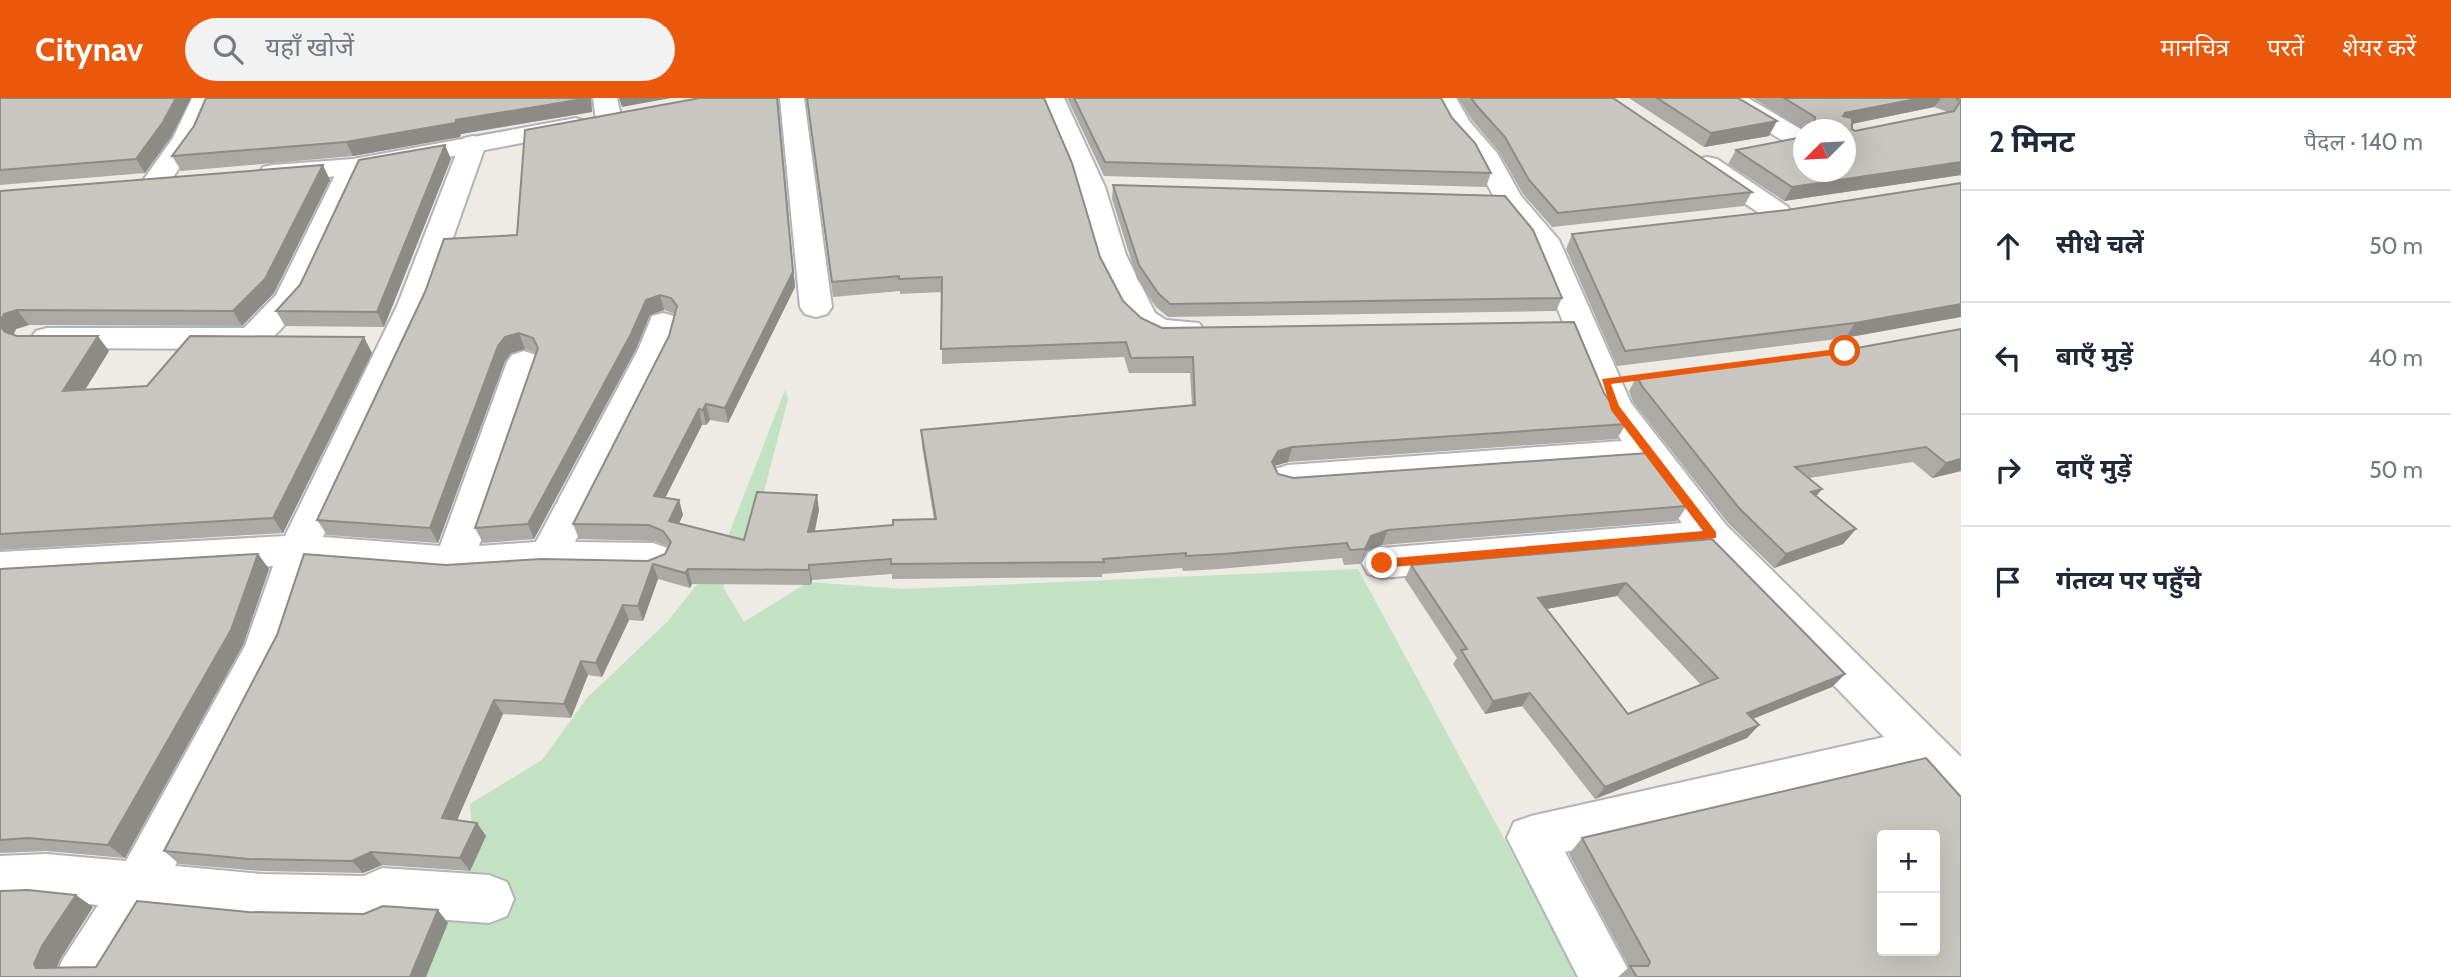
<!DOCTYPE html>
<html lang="hi">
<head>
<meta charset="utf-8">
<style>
	body { margin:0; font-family:Cabin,"Noto Sans Devanagari",sans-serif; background:#f2f2f3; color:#1f2937 }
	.controls { position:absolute; right:21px; bottom:21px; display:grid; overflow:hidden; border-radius:7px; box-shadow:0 7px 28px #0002 }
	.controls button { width:63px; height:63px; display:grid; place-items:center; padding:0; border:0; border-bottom:2px solid #e0e1e3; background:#fff; color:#1f2937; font:35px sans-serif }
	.compass { position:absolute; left:1793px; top:21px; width:63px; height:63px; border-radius:50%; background:#fff; box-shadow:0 7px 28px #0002; rotate:246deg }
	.stop { position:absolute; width:21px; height:21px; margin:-16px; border:5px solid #ea580c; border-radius:50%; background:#fff }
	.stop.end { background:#ea580c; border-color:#fff; box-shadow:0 2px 7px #0008 }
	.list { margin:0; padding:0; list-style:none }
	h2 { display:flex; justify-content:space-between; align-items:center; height:91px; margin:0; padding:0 28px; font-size:30px }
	h2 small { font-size:23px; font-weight:400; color:#747a83 }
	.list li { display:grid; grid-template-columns:46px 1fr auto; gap:21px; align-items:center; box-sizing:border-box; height:112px; padding:0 28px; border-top:2px solid #e0e1e3 }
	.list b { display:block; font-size:26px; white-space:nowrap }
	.list em { font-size:23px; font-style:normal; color:#747a83 }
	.icon { flex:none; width:38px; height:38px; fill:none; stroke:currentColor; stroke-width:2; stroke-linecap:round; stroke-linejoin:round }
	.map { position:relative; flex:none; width:1961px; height:879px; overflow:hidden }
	header { display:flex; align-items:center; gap:42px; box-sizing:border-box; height:98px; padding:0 35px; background:#ea580c; color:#fff }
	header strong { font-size:33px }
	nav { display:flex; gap:38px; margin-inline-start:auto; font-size:24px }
	.search { width:490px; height:63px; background:#f2f2f3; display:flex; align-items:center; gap:18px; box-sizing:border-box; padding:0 24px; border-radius:38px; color:#747a83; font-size:26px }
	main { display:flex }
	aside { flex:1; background:#fff }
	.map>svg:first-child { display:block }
	.green { fill:#c3e2c3 }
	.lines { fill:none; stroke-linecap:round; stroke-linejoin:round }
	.minor-casing { stroke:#b1b4b8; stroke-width:4 }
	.secondary-casing { stroke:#b0b3b7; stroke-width:4 }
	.minor { fill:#fff; fill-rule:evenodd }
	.secondary { fill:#fff; fill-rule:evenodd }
	.wall { fill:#acaaa5; fill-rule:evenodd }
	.shaded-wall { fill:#8c8b86 }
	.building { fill:#c8c6c0; stroke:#8c8b86; stroke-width:2; fill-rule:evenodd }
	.route { fill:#ea580c }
</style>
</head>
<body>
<header>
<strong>Citynav</strong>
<div class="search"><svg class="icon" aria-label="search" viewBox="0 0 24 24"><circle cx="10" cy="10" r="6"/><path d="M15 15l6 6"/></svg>यहाँ खोजें</div>
<nav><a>मानचित्र</a><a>परतें</a><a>शेयर करें</a></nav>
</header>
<main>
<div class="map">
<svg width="1961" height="879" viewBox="0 0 1961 879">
	<rect width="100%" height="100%" fill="#edebe4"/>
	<path class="green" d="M785,292l3,9 -25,96 -40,92 21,35 64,-40 95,7 455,-20 221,408h-1154l49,-127 -4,-46 72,-44 45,-62 81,-77 53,-67z"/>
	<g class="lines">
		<g class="minor-casing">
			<g id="minor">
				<path d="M192,0h24l-17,41 -34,50 -10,2 -10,-2 -4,-6 32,-45z"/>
				<path d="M593,0h24l5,22 -4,5 -9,3 -9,-3 -4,-5z"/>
				<path d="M780,0h24l28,209 -5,7 -11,3 -11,-3 -5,-7z"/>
				<path d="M1040,0h24l41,89 21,68 29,58 11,7 33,3 5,7 -5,7c-25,6 -57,5 -73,-18l-30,-64 -19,-68z"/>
				<path d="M1432,0h24l14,24 27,31 24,43 38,44 72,163 95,122 235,232v53l-16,-6 -30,-34 -350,82 67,125h-54l-71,-139 7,-16 17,-6 353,-79 -181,-187 -321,28 -14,-4 -6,-11 6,-11 14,-4 300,-25 -42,-58 -352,26 -13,-4 -5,-9 5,-9 13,-4 334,-24 -24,-34 -68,-165 -35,-43 -23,-43 -22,-25z"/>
				<path d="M1718,0h30l56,33v19l-9,-2 -74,-45z"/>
				<path d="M473,38l9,2 4,6 -57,162 -106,231 117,9 67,-184 5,-7 12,-4 12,4 5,7 -62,184 57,-4 102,-192 14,-34 11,-3 11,3 5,7 -9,27 -95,192 78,1 14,5 6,10 -6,10 -14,5 -105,-2 -94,6 -142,-11 -26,82 -111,218 87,8 102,2 18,-8 107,7 18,7 7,17 -7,17 -18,7 -95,-7 -18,8 -114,-2 -110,-11 -41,66h-56l8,-18 35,-54 -52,-5 -46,2v-46l46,-2 80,7 119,-215 28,-80 -273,16v-30l285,-16 112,-230 63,-162 4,-6z"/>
				<path d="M1707,59l10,2 71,48 4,6 -4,6 -10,3 -10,-3 -71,-48 -4,-6 4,-6z"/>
				<path d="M353,61l10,2 4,6c-21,45 -66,169 -115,182l-205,-1 -11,-3 -5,-7 5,-7 11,-3h197l32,-33 63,-128 4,-6z"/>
			</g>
		</g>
		<g class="secondary-casing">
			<path id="secondary" d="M576,20l9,3 4,5 -4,5 -232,44 -80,6 -10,-2 -4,-6 4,-6 10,-2 80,-6z"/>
		</g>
		<use href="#minor" class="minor"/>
		<use href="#secondary" class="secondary"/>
	</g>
	<g class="wall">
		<path d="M0,0h191l-20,39 -26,36 -145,12z"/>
		<path d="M206,0h385l1,14 -131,22 -1,3 -107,19 -172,15 -9,-15 22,-30z"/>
		<path d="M700,0h78l17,189 -67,136 -18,-3 -4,5h-4l-37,73 14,2 4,15 -4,8 65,17 75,-30 -4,21 78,-6 41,-5 -12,-74 -1,-16 271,-25 -2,-32h-61l-5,-16 -182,7v-72l-42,2v-3l-67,6 -26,-199 293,159 23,44 18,17 21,10 442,65 22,31 -9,15 -329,23 -14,4 4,8 15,4 394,28 -10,15 -295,24 -16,6 -6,13 -16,1 -2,-7 -123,11 -36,2 -1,-3 -80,6v3l-210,2v-5l-80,6 -1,5 -119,-1 -2,4 -32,-9 -15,42 -14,-1 -27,57 -14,-2 -17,43 -68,-4 -46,106 20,3 9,13 -16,35 -88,-6 -19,8 -101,-2 -83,-7 -15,-13 282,-286 202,-4 17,-7 3,-8 -14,-5 -75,-2 -6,-15 96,-188 6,-22 -11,-4 -14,5 -14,34 -102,190 -51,4 -8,-15 61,-175 -11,-4 -14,4 -6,8 -67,182 -111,-8 -10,-15 200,-285z"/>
		<path d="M1067,0h374l11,20 39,55 -5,14 -382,-11z"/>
		<path d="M1458,0h155l139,94 -8,14 -192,21 -29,-33 -24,-42 -27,-32z"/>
		<path d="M1629,0h109l31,38 -65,11z"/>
		<path d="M1753,0h208v77l-177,26 -56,-37 8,-14 67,22 42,-42h-41zM1934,9l11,4 2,2 -92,18 -3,-2v-5z"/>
		<path d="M451,61l-67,168 -99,-1 -9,-15z"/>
		<path d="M330,82l-56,113 -32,33 -213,-1 -13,4 -3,6 96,16 -24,39 62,-4 225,-33 -89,180 -283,17v-359z"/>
		<path d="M1961,85l-116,155 -228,28 -51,-117 6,-15 215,-24z"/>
		<path d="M1113,87l449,113 -6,13 -388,6 -12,-10 -19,-28 -25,-80z"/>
		<path d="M1857,250l104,123 -29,7 -19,-16 -104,16 13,11 -6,7 40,33 -13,15 -69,24 -46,-45 -95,-121 -4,-11 8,-15z"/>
		<path d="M1712,441l133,135 -13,13 -80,32 7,6 -12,13 -152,61 -73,-93 -37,8 -32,-50 4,-6 -52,-79 6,-14zM1617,498l84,89 -73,29 -82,-105z"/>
		<path d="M258,456l11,15 -26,76 -118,213 -79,-7 -46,2v-284z"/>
		<path d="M1582,740l379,139h-343l11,-10 -60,-113z"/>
	</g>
	<g class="shaded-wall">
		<path d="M176,0h15l-20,39 -26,36 -9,-14z"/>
		<path d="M588,0h3l1,14 -131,22 -1,3 -107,19 -7,-14 110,-22z"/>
		<path d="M619,0h52l-49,9z"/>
		<path d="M777,0l18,189 -67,136 -3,-15z"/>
		<path d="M1921,0h20l-7,9 -98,20 9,-14z"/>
		<path d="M1777,23l-8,15 -65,11 7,-14z"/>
		<path d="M445,47l6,14 -67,168 -7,-15z"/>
		<path d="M1961,64v13l-177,26 8,-14z"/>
		<path d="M323,67l7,15 -56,113 -32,33 -9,-15z"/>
		<path d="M660,197l4,15 -14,5 -14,34 -102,190 -6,-15 118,-224z"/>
		<path d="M1961,206v13l-116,21 10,-15z"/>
		<path d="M17,212l12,15 -13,4 -5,11 -11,-14v-4l4,-8z"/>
		<path d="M519,235l6,16 -14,4 -6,8 -67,182 -8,-15 68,-182 7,-9z"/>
		<path d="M98,238l11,15 -34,55 -12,-15z"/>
		<path d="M364,239l8,16 -89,180 -10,-15z"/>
		<path d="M706,306l4,16 -4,5 -3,-15z"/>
		<path d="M699,311l3,16 -44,87 -4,-16z"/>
		<path d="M1292,349l-4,15 -14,4 -2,-4 6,-11z"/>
		<path d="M1961,361v12l-29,7 14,-15z"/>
		<path d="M1822,391l-12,15 1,-12z"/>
		<path d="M817,397l2,15 -8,37 -3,-15z"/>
		<path d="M679,402l4,15 -10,21 -4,-15z"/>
		<path d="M1856,431l-13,15 -69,24 12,-14z"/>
		<path d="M1388,432l-6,15 -16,6 -6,13 11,-28z"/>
		<path d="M258,456l11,15 -26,76 -118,213 -17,-13z"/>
		<path d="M653,466l5,15 -15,42 -5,-15z"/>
		<path d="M809,467l3,15 -1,5 -2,-15z"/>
		<path d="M688,471l4,15 -2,4 -5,-15z"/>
		<path d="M1626,485l-9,13 -87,16 8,-14z"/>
		<path d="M623,507l6,15 -27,57 -6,-14z"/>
		<path d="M581,563l7,14 -17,43 -7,-14z"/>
		<path d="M1845,576l-13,13 -97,39 12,-13z"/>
		<path d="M1530,595l-8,13 -37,8 8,-13z"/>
		<path d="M494,602l9,14 -51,118 -10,-14z"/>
		<path d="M1759,627l-12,13 -152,61 10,-12z"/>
		<path d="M477,725l9,13 -16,35 -10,-13z"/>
		<path d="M371,754l11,13 -19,8 -11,-12z"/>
		<path d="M76,797l17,12 -32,51 -8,18 -17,-8 -2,-4 8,-18z"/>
		<path d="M438,812l10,13 -22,54h-16z"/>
	</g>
	<g class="building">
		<path d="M0,0h176l-13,24 -27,37 -136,11z"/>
		<path d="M206,0h383l-133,22 -1,3 -109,19 -174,14 22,-30z"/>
		<path d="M700,0h77l16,174 -68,136 -19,-4 -3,6 -4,-1 -45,87 25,4 -10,21 75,19 13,-48 60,3 -9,37 85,-7v-5l43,-1 -15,-89 274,-25 -2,-48 -62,1 -5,-16 -185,7 1,-72 -43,2v-3l-67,6 -25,-184h237l28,65 28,94 23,44 18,17 21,10 412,-6 30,71 22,31 -334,23 -14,4 -6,11 6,12 15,4 355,-25 39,53 -299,24 -17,6 -6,13 -15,1 -3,-7 -124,11 -37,2v-3l-83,6 1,3 -213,2v-5l-82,6v5l-121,-1 -3,4 -32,-9 -15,42 -15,-1 -27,58 -15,-2 -17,43 -70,-4 -52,118 35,5 -17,35 -89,-6 -19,9 -103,-2 -85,-8 113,-216 27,-81 142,11 95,-6 107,2 17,-7 6,-12 -8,-11 -14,-6 -76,-1 96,-188 8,-30 -6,-8 -11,-3 -14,5 -15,34 -103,190 -53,4 63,-180 -5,-10 -14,-5 -14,4 -7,9 -68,182 -113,-8 108,-228 19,-53 73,-4 8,-105z"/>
		<path d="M1074,0h367l11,20 23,25 16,30 -386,-11z"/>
		<path d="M1471,0h142l139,94 -194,21 -29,-33 -24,-43 -28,-31z"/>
		<path d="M1657,0h81l39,23 -66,12z"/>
		<path d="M1784,0h137l-76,15 -2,3 9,2v11l3,2 99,-20 6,-9 -4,-4h5v64l-169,25 -56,-37 67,-13v35h42v-42h-31l1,-13z"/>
		<path d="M445,47l-68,167 -101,-1 24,-26 59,-125z"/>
		<path d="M323,67l-58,114 -32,32 -216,-1 -13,4 -4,8v-131z"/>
		<path d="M1961,85v121l-106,19 -230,28 -53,-117 215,-24z"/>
		<path d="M1113,87l392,11 28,34 29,68 -392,6 -12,-11 -19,-28z"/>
		<path d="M0,228l5,6 12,4h81l-35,55 84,-5 43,-50 174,1 -91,181 -273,16z"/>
		<path d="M1961,231v130l-15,4 -20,-16 -131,20 27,22 -11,3 45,37 -70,25 -47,-46 -97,-122 -5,-10 220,-28z"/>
		<path d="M1712,441l133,135 -98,39 12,12 -154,62 -75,-94 -37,8 -32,-51 6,-1 -56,-84zM1626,485l92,95 -90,36 -90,-116z"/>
		<path d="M258,456l-27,76 -123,215 -80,-7 -28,2v-271z"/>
		<path d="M1926,660l35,39v180h-324l-7,-11h18l2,-4 -68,-124zM1882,737h53v116h-53z"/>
		<path d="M28,792l48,5 -34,51 -8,18 2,4 60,-1 41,-66 111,11 116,2 19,-8 55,4 -28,67h-410v-86z"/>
	</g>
	<path class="route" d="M1845,250l3,1v4l-237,31 8,22 97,126v6l-334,30 -6,-5 6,-4 321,-28 -92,-121 -9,-31z"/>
</svg>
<div class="controls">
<button>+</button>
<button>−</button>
</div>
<svg class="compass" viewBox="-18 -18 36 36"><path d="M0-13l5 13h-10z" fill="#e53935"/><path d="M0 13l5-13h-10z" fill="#747a83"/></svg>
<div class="stop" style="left:1845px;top:253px"></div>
<div class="stop end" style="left:1382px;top:465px"></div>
</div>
<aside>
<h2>2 मिनट<small>पैदल · 140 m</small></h2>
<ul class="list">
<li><svg class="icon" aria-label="ahead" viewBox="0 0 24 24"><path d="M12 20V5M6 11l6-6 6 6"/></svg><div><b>सीधे चलें</b></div><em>50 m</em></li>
<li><svg class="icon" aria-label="left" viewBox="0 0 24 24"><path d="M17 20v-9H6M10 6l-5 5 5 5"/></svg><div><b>बाएँ मुड़ें</b></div><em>40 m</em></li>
<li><svg class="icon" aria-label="right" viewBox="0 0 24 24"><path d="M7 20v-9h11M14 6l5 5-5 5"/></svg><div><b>दाएँ मुड़ें</b></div><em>50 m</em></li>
<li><svg class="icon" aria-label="arrive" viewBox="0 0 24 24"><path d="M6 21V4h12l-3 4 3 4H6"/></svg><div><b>गंतव्य पर पहुँचे</b></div></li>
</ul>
</aside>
</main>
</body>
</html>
